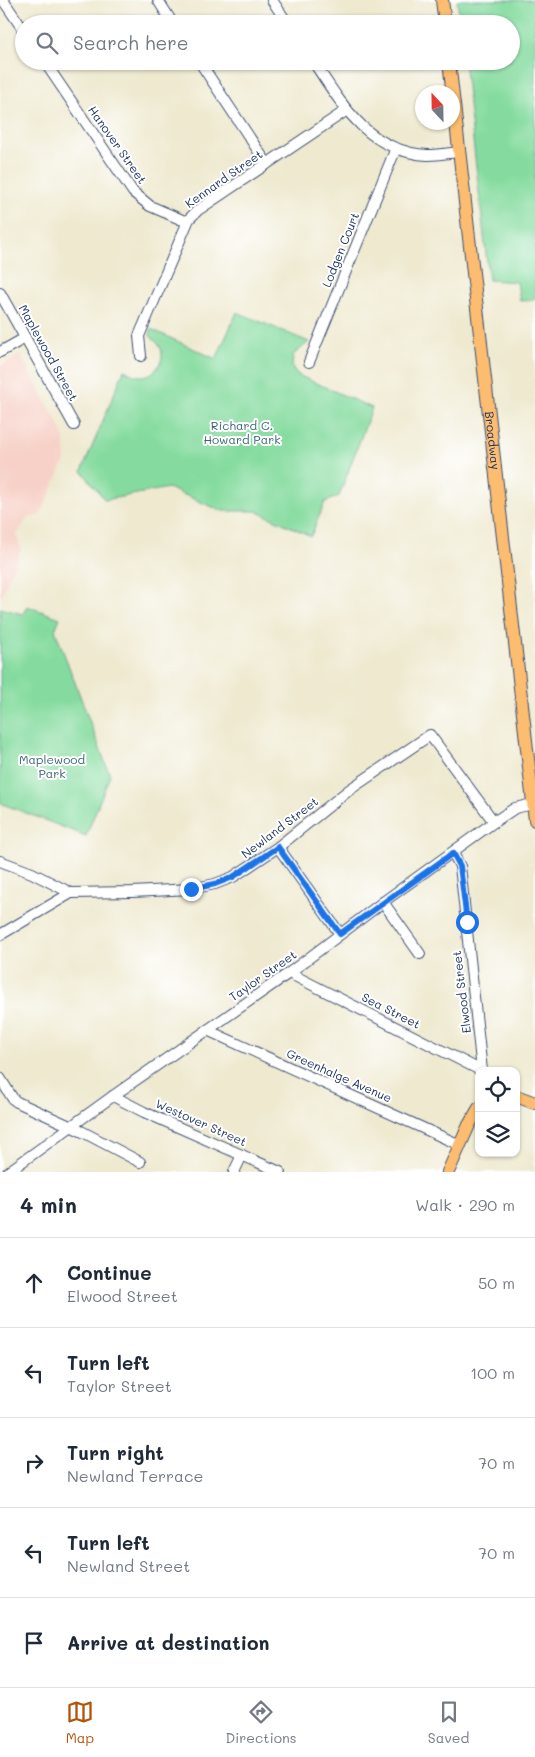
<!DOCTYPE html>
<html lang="en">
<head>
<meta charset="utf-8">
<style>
	body { margin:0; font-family:Mali,sans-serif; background:#f2f2f3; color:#1f2937 }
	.controls { position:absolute; right:15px; bottom:15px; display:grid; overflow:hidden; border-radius:10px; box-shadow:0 1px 4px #0004 }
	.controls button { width:45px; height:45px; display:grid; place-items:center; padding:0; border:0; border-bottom:1px solid #e0e1e3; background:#fff; color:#1f2937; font:25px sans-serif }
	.compass { position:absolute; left:415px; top:85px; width:45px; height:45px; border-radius:50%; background:#fff; box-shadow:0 1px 4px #0004; rotate:338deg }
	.stop { position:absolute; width:15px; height:15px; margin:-11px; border:4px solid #1a73e8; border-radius:50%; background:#fff }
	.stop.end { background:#1a73e8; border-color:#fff; box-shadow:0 1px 5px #0008 }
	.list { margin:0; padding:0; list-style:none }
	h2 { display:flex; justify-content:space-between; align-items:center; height:65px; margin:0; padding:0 20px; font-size:21px }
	h2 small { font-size:16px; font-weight:400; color:#747a83 }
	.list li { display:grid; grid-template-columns:32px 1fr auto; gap:15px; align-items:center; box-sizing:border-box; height:90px; padding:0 20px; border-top:1px solid #e0e1e3 }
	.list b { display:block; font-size:19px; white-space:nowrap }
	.list p { margin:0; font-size:16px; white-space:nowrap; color:#747a83 }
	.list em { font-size:16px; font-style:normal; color:#747a83 }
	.icon { flex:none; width:28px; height:28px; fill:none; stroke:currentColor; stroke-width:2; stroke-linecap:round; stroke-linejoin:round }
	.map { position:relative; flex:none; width:535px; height:1172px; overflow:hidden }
	.search { position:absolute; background:#fff; box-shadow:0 1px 4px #0004; left:15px; right:15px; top:15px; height:55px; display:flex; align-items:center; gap:12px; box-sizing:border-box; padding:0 18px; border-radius:28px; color:#747a83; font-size:19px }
	.sheet { height:515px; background:#fff }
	nav { display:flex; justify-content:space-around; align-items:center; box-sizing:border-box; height:70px; border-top:1px solid #e0e1e3; background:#fff; font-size:14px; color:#747a83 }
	nav a { display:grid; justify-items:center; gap:2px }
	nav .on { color:#b45309 }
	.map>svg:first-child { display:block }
	.built { fill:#f7d1c7 }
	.green { fill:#85db9f; stroke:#50857e }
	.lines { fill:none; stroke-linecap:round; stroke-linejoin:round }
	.minor-casing { stroke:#3b4b6f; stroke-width:12 }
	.major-casing { stroke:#3b4b6f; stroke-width:14 }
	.minor { stroke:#fff; stroke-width:10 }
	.major { stroke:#fcbd6f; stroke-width:12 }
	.route { stroke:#1a73e8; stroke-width:6 }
	.labels { text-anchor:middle; stroke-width:4; stroke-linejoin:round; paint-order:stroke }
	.street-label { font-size:12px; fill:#1b2f5e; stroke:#fff }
	.park-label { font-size:12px; fill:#3b6372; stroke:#fff }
</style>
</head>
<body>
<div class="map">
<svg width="535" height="1172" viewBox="0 0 535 1172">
	<rect width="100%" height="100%" fill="#fff"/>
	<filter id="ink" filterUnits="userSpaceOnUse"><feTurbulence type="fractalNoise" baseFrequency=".02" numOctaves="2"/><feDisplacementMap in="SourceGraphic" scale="10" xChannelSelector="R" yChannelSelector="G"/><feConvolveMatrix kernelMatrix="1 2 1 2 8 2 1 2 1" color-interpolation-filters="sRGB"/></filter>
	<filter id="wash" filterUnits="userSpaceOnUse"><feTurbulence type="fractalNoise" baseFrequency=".0096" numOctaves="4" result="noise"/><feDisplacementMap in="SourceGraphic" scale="20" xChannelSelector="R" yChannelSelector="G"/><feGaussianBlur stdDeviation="1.12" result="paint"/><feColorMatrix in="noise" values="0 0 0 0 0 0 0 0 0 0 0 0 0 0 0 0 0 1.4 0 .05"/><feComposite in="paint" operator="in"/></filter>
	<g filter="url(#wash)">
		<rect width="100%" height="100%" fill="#eee9cf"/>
		<path class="built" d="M20,355l43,77 3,26 -26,57 -13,3 -10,17 4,15 -21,49v-233z"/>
		<g class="green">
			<path d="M457,0h78v299l-15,2 -3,-19 -28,-2 -25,-219h47v-37h-51z"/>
			<path d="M237,312l72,30 -16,13 -1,12 6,8 74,33 -33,88 -14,6 -14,34 -55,-25h-34l-54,-23 -63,12 -23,-29 42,-101c5,2 10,6 16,6 15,1 28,-17 19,-31 -2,-3 -6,-6 -9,-9l1,-7 65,30z"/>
			<path d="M27,606l33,12 -5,12 55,145 -24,61 -86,-33v-195l23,6z"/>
		</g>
	</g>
	<g filter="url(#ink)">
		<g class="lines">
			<g class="minor-casing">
				<g id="minor">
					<path d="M3,0l21,31"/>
					<path d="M158,0l15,24"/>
					<path d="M272,0l16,24"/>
					<path d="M44,61l89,131 17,14 37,16"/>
					<path d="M199,61l68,103"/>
					<path d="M313,61c29,44 56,91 115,94 11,0 21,-2 31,-3"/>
					<path d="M0,293l74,132"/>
					<path d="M0,352l25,-14"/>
					<path d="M141,356l-2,-20 50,-117 9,-9 149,-100"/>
					<path d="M309,362l87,-214"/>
					<path d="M278,847l62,87"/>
					<path d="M453,853l7,13 22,205"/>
					<path d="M0,861l32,12 39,20"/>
					<path d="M383,902l37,52"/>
					<path d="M0,935l71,-42 61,-1 59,-3 24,-5 18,-7 45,-30 71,-57 81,-55 64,87"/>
					<path d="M289,973l193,98"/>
					<path d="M207,1030l253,115"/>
					<path d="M0,1078l13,21 4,3 64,29 59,31"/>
					<path d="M113,1096l31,16 136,60"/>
					<path d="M8,1172l105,-76 176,-123 94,-71 111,-80 21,-14 18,-4"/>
					<path d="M234,1172l8,-17"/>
				</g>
			</g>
			<g class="major-casing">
				<g id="major">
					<path d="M442,0l3,24"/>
					<path id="s1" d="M449,61l86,759"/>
					<path d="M516,1096l19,7"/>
					<path d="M448,1172l21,-47 10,-17"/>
				</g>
			</g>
			<use href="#minor" class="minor"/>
			<use href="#major" class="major"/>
		</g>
	</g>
	<g class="lines" filter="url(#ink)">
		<path class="route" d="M191,889l24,-5 18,-7 45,-30 62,87 113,-81 7,13 7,56"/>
	</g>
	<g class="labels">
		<g class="street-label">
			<text transform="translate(117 145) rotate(55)" y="4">Hanover Street</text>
			<text transform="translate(224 179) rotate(-35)" y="4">Kennard Street</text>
			<text transform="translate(341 250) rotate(-68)" y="4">Lodgen Court</text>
			<text transform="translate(48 353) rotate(61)" y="4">Maplewood Street</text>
			<text dy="4" stroke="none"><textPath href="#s1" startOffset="382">Broadway</textPath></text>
			<text transform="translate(280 828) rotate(-37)" y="4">Newland Street</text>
			<text transform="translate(263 976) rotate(-35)" y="4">Taylor Street</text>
			<text transform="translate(462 992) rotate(-97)" y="4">Elwood Street</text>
			<text transform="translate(391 1011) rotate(27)" y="4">Sea Street</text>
			<text transform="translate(339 1076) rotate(24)" y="4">Greenhalge Avenue</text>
			<text transform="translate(201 1123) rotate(24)" y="4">Westover Street</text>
		</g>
		<g class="park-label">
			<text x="242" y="430">Richard C.<tspan x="242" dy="14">Howard Park</tspan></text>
			<text x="52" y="764">Maplewood<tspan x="52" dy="14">Park</tspan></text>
		</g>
	</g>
</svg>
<div class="controls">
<button><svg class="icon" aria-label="locate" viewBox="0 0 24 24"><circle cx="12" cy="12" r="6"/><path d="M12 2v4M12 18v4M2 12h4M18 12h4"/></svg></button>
<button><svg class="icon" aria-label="layers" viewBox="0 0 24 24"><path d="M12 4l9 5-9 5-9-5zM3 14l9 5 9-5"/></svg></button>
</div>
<svg class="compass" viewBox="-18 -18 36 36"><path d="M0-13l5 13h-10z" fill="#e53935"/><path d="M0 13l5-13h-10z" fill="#747a83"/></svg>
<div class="stop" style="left:467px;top:922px"></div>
<div class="stop end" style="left:191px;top:889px"></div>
<div class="search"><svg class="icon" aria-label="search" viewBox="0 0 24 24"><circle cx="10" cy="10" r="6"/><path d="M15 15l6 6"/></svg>Search here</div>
</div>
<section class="sheet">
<h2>4 min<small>Walk · 290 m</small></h2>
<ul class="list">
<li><svg class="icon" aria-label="ahead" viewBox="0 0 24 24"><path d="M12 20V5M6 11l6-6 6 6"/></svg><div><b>Continue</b><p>Elwood Street</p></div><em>50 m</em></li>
<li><svg class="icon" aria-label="left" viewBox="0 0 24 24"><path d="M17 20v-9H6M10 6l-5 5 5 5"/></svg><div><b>Turn left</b><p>Taylor Street</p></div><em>100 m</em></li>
<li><svg class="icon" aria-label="right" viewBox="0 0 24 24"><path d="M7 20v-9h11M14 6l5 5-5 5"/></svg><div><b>Turn right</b><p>Newland Terrace</p></div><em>70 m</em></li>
<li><svg class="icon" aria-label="left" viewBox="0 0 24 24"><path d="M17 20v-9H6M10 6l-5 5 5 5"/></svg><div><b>Turn left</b><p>Newland Street</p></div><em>70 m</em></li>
<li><svg class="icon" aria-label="arrive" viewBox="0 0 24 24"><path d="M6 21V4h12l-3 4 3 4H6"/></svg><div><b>Arrive at destination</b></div></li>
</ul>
</section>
<nav>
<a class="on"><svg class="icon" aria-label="map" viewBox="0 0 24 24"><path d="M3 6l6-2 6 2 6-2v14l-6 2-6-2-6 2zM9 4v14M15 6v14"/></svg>Map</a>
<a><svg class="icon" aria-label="directions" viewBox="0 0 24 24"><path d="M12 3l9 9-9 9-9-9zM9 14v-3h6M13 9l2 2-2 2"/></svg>Directions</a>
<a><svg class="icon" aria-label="saved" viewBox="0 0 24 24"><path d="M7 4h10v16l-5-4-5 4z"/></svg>Saved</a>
</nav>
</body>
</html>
